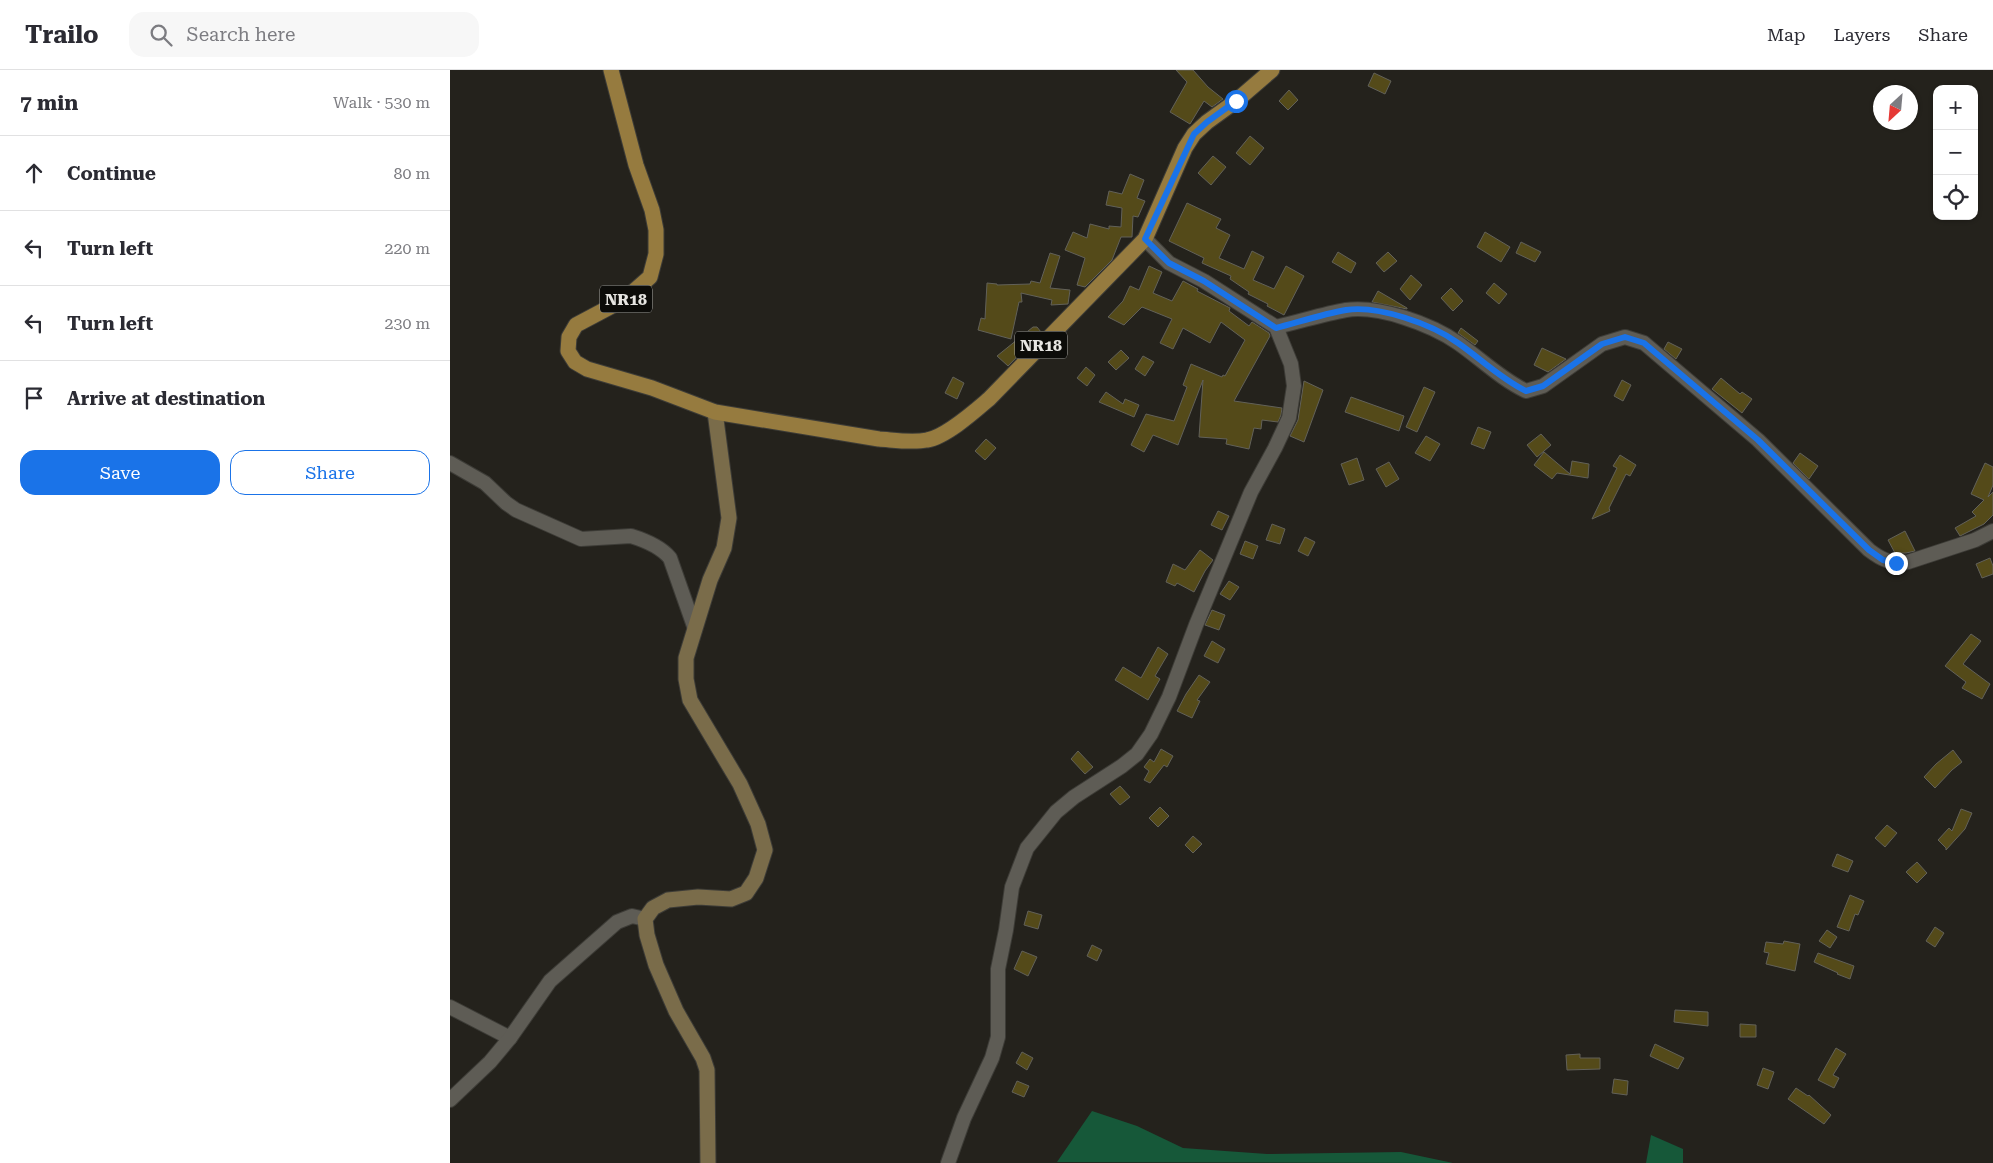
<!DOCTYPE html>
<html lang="en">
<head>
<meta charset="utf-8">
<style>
	body { margin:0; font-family:"Roboto Serif",serif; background:#f7f7f7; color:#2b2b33 }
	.controls { position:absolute; right:15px; top:15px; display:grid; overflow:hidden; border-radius:10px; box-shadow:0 1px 4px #0004 }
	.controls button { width:45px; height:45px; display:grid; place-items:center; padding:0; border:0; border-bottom:1px solid #e1e1e2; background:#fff; color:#2b2b33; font:25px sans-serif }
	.compass { position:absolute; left:1423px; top:15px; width:45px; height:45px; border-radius:50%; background:#fff; box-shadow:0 1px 4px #0004; rotate:206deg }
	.stop { position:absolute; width:15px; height:15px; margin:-11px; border:4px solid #1a73e8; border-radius:50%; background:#fff }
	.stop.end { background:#1a73e8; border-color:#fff; box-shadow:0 1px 5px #0008 }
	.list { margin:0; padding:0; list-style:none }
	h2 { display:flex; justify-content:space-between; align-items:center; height:65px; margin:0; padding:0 20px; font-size:21px }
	h2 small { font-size:16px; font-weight:400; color:#7c7c81 }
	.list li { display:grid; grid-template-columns:32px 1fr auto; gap:15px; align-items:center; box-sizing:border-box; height:75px; padding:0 20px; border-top:1px solid #e1e1e2 }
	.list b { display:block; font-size:19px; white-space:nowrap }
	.list em { font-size:16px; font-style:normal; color:#7c7c81 }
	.actions { display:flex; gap:10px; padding:15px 20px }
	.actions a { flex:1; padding:11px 0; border:1px solid #1a73e8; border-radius:15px; text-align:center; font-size:18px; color:#1a73e8 }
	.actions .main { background:#1a73e8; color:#fff }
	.icon { flex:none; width:28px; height:28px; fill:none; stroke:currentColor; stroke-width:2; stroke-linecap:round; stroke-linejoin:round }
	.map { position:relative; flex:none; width:1543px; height:1093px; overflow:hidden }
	header { display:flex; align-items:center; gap:30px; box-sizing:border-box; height:70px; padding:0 25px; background:#fff; border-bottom:1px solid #e1e1e2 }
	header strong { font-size:24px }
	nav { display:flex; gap:28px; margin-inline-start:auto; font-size:18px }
	.search { width:350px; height:45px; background:#f7f7f7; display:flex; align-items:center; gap:12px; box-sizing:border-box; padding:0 18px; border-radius:15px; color:#7c7c81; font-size:19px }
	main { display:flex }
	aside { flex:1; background:#fff }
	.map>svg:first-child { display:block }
	.green { fill:#165839 }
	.building { fill:#544a19; stroke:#626159 }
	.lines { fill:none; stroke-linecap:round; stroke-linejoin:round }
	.minor-casing { stroke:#3d3c37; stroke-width:16 }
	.secondary-casing { stroke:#3d3c37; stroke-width:17 }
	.primary-casing { stroke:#3d3c37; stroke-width:17 }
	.minor { stroke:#5e5c55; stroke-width:14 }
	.secondary { stroke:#7a6c4a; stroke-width:15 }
	.primary { stroke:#967b3f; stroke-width:15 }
	.route { stroke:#1a73e8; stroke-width:6 }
	.labels { text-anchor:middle; stroke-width:5; stroke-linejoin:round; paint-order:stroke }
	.shield { fill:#0c0c09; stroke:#a5a5a1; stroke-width:1 }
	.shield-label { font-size:16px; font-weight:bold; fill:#e7e6e2 }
</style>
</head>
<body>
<header>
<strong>Trailo</strong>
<div class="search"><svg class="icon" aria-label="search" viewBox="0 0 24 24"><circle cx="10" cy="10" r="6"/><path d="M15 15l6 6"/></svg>Search here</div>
<nav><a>Map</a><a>Layers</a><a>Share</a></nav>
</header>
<main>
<aside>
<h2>7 min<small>Walk · 530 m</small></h2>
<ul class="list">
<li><svg class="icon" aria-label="ahead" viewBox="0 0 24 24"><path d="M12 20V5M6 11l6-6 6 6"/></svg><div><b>Continue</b></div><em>80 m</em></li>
<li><svg class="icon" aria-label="left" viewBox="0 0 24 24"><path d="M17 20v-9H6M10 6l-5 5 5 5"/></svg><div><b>Turn left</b></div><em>220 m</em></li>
<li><svg class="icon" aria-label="left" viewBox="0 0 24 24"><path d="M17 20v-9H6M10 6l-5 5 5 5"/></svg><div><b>Turn left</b></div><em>230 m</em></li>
<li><svg class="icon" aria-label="arrive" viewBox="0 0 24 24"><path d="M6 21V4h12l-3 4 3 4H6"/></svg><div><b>Arrive at destination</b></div></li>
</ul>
<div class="actions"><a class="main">Save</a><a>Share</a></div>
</aside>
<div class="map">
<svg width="1543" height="1093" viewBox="0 0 1543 1093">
	<rect width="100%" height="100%" fill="#24221c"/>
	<g class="green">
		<path d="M642,1041l45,15 46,22 84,6 134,-2 52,11 -396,-1z"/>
		<path d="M1201,1065l32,14v14h-37z"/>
	</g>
	<g class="building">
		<path d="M726,0h17l15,17 15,12 -11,8 -8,-6 -14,23 -20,-12 17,-30z"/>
		<path d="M924,3l17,8 -6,13 -17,-8z"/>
		<path d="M839,20l9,10 -10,10 -9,-9z"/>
		<path d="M800,66l14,12 -14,17 -14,-12z"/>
		<path d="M763,86l13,11 -15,18 -13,-12z"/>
		<path d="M680,104l14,6 -7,18 8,3 -7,16 -5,-1 -1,21h-11l-9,23 -27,27 -8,-2 8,-27 -20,-8 8,-18 14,6 3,-14 19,5v-3l12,1 1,-19 -16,-3 3,-14 13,3z"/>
		<path d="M737,133l34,16 -5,9 14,7 -11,23 25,11 8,-18 12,6 -11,23 21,9 12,-23 18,10 -20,39 -17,-9 1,-2 -20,-10 1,-2 -19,-13 1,-3 -29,-13 2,-5 -35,-17z"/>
		<path d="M1035,162l25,15 -9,15 -24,-15z"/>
		<path d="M1071,172l20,10 -6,10 -19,-9z"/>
		<path d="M888,182l18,11 -5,10 -19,-11z"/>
		<path d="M938,182l9,9 -13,11 -8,-9z"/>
		<path d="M600,183l10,3 -10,32 20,2 -2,14 -17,1 1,-5 -31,-7 1,9h-3l-8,37 -33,-9 3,-12 4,1 2,-36 10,1v1l33,-1 1,-3 9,2z"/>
		<path d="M699,196l13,6 -9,21 19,8 11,-20 15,8 -1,2 33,17 -1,3 20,15 3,-4 17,11 1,3 -36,65 48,7 -1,7 -3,7 -16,-2 -1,9 -7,-1 -5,21 -23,-5 1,-5 -28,-2 4,-57 -25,65 -25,-10 -9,17 -13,-7 15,-31 28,7 13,-34 -4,-2 8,-21 31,13 1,-2 2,1 20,-36 -24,-18 -11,21 -27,-15 -10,21 -13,-6 12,-24 -30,-12 -18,18 -16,-8 15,-16 7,-15 9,4z"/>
		<path d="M961,205l11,10 -12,15 -10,-11z"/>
		<path d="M1044,213l13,11 -8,10 -13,-11z"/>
		<path d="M1001,218l12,13 -10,10 -12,-13z"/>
		<path d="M928,221l29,17v1l-35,-7z"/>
		<path d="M583,257h4l4,5 -33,34 -11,-10z"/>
		<path d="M1011,258l17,13 -3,4 -17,-12z"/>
		<path d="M1218,272l14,7 -6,10 -12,-10z"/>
		<path d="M1092,278l24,11 -18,13 -14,-7z"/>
		<path d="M671,280l8,8 -13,12 -8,-8z"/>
		<path d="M693,286l11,6 -9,14 -10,-7z"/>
		<path d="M636,297l9,8 -8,11 -10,-8z"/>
		<path d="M503,307l11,6 -7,16 -12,-6z"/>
		<path d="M1271,308l19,16 2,-2 10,7 -10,14 -30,-24z"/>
		<path d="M1172,310l9,5 -8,16 -9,-5z"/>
		<path d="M854,311l19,9 -19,52 -14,-6 8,-16z"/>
		<path d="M974,317l11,5 -18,40 -11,-5z"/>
		<path d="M656,322l17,12 2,-5 14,6 -5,12 -35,-15z"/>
		<path d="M901,327l53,19 -5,15 -54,-19z"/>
		<path d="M1028,357l13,5 -7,17 -13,-5z"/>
		<path d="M1091,364l10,11 -14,12 -10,-12z"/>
		<path d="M976,366l14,8 -10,17 -15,-8z"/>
		<path d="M536,369l10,9 -11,12 -10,-9z"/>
		<path d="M1094,382l26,22 2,-13 17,3 -1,14 -31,-5 -5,6 -18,-14z"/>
		<path d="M1350,383l18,13 -9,13 -16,-16z"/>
		<path d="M1170,385l16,10 -6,11 -4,-2 -17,34 1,3 -18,8 25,-51 -4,-2z"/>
		<path d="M907,388l7,22 -15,5 -8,-21z"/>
		<path d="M939,392l10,17 -13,8 -10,-18z"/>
		<path d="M1535,393l8,4v18l-5,12 5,-5v23l-9,9 -24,12 -5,-8 21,-12 -4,-4 12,-12 -13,-6z"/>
		<path d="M768,441l11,5 -7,14 -11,-5z"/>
		<path d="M822,454l13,5 -5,15 -14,-4z"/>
		<path d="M1455,461l10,20 -9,2h-11l-7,-13z"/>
		<path d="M855,467l10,5 -7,14 -10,-5z"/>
		<path d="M795,471l13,5 -5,13 -13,-5z"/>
		<path d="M750,480l13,10 -8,11 -11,21 -17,-9 -2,3 -9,-4 7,-18 12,6z"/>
		<path d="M1540,488l3,8v8l-11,4 -6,-14z"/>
		<path d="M779,511l10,6 -9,13 -10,-6z"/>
		<path d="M762,540l13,5 -6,15 -14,-5z"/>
		<path d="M1521,564l10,7 -18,23 27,20 -8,15 -20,-11 4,-6 -21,-16z"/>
		<path d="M762,571l13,8 -7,14 -14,-7z"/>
		<path d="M708,577l10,7 -13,22 5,3 -12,21 -33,-20 8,-13 18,11z"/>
		<path d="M749,605l11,7 -13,18 3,1 -8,17 -15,-7 9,-17z"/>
		<path d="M711,679l12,7 -6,11 -3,-2 -14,18 -6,-3 5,-9 -5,-4 6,-8 4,3z"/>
		<path d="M1503,680l9,12 -10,8 -17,18 -11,-11 12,-13z"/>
		<path d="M628,681l15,16 -8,7 -14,-15z"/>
		<path d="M670,716l10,11 -10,8 -10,-11z"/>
		<path d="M710,737l9,9 -11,11 -9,-9z"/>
		<path d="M1511,739l11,4 -7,16 -19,21v-2l-8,-8 11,-12 3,3z"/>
		<path d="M1437,755l10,8 -12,14 -10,-9z"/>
		<path d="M743,766l9,8 -9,9 -8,-8z"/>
		<path d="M1387,784l16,7 -5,11 -16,-6z"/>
		<path d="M1467,792l10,11 -10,10 -11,-11z"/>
		<path d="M1400,825l14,6 -6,14 -3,-1 -6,17 -12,-4z"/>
		<path d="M578,841l14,4 -4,14 -14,-4z"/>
		<path d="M1485,857l9,6 -9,14 -9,-6z"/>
		<path d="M1377,860l10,7 -7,11 -11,-7z"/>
		<path d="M1334,871l16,3 -5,27 -29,-7 3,-11 -5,-1 2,-10 17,2z"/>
		<path d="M642,875l10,5 -5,11 -10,-5z"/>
		<path d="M572,881l15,6 -9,19 -14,-7z"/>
		<path d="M1368,883l36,13 -4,13 -13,-5 1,-1 -24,-11z"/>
		<path d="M1225,940l33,2v14l-34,-4z"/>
		<path d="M1290,954l16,1v12h-16z"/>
		<path d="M1205,974l29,14 -6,11 -28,-13z"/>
		<path d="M1386,978l10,6 -13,21 6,3 -5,10 -16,-8z"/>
		<path d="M572,982l11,6 -6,12 -11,-7z"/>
		<path d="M1130,984v4h20v11l-33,1 -1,-15z"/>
		<path d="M1313,998l11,4 -6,17 -11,-4z"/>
		<path d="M1164,1009l14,2 -1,14 -15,-2z"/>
		<path d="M567,1011l12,5 -5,11 -12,-5z"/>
		<path d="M1346,1018l12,8 1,-1 22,20 -7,9 -36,-25z"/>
	</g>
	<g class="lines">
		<g class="minor-casing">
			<g id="minor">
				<path d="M826,257c23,-5 47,-13 70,-17 32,-5 85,14 112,33 23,16 43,36 68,48l17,-5 59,-42 23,-7 19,6 114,97 111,110c13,10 22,14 39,12l67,-22 18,-9"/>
				<path d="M0,393l35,20 21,20 10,7 65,29 50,-3c13,4 30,11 39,22l25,71"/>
				<path d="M0,937l60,31"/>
				<path d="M0,1030l40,-38 20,-24 40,-57 67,-59 15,-6 13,3"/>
				<path d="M498,1093l16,-45 28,-60 6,-21v-68l8,-39 6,-43 15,-39 29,-36 18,-15 48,-31 15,-12 14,-20 18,-37 27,-72 55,-133 24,-44 14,-30 5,-32 -3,-22 -15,-37 -72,-46 -35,-18 -24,-24"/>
			</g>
		</g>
		<g class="secondary-casing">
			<path id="secondary" d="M258,1093l-1,-93 -4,-12 -27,-47 -20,-46 -9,-30 -2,-16 8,-11 15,-8 30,-3 33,2 15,-6 10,-15 9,-28 -7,-26 -18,-40 -50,-84 -4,-21v-21l24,-78 14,-32 5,-30 -14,-106"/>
		</g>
		<g class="primary-casing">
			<path id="primary" d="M161,0l25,95 16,45 4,20v24l-6,23 -25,22 -49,26 -7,12 -1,14 7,11 12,7 65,19 63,24 164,27c15,1 33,4 48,1 19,-3 48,-29 62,-41l156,-160 40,-91 9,-14 13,-12 29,-21 36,-31"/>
		</g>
		<use href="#minor" class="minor"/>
		<use href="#secondary" class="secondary"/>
		<use href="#primary" class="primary"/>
	</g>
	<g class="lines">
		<path class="route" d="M786,31l-29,21 -13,12 -49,105 24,24 35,18 72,47c23,-6 47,-14 70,-18 32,-5 86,14 112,33 23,16 43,36 68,48l17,-5 59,-42 23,-7 19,6 114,97 111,110 14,10 13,3"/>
	</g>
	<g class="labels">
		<g class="shield">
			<rect x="150" y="215.5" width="52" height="27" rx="4"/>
			<rect x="565" y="261.5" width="52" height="27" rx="4"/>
		</g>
		<g class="shield-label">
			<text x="176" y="235">NR18</text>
			<text x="591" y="281">NR18</text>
		</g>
	</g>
</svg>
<div class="controls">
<button>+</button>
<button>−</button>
<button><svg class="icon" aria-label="locate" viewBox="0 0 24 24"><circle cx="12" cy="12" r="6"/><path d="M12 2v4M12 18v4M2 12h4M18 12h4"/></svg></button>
</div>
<svg class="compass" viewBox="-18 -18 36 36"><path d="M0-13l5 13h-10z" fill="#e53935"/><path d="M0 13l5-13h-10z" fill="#7c7c81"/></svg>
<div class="stop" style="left:786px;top:31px"></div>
<div class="stop end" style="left:1446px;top:493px"></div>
</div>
</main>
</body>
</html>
